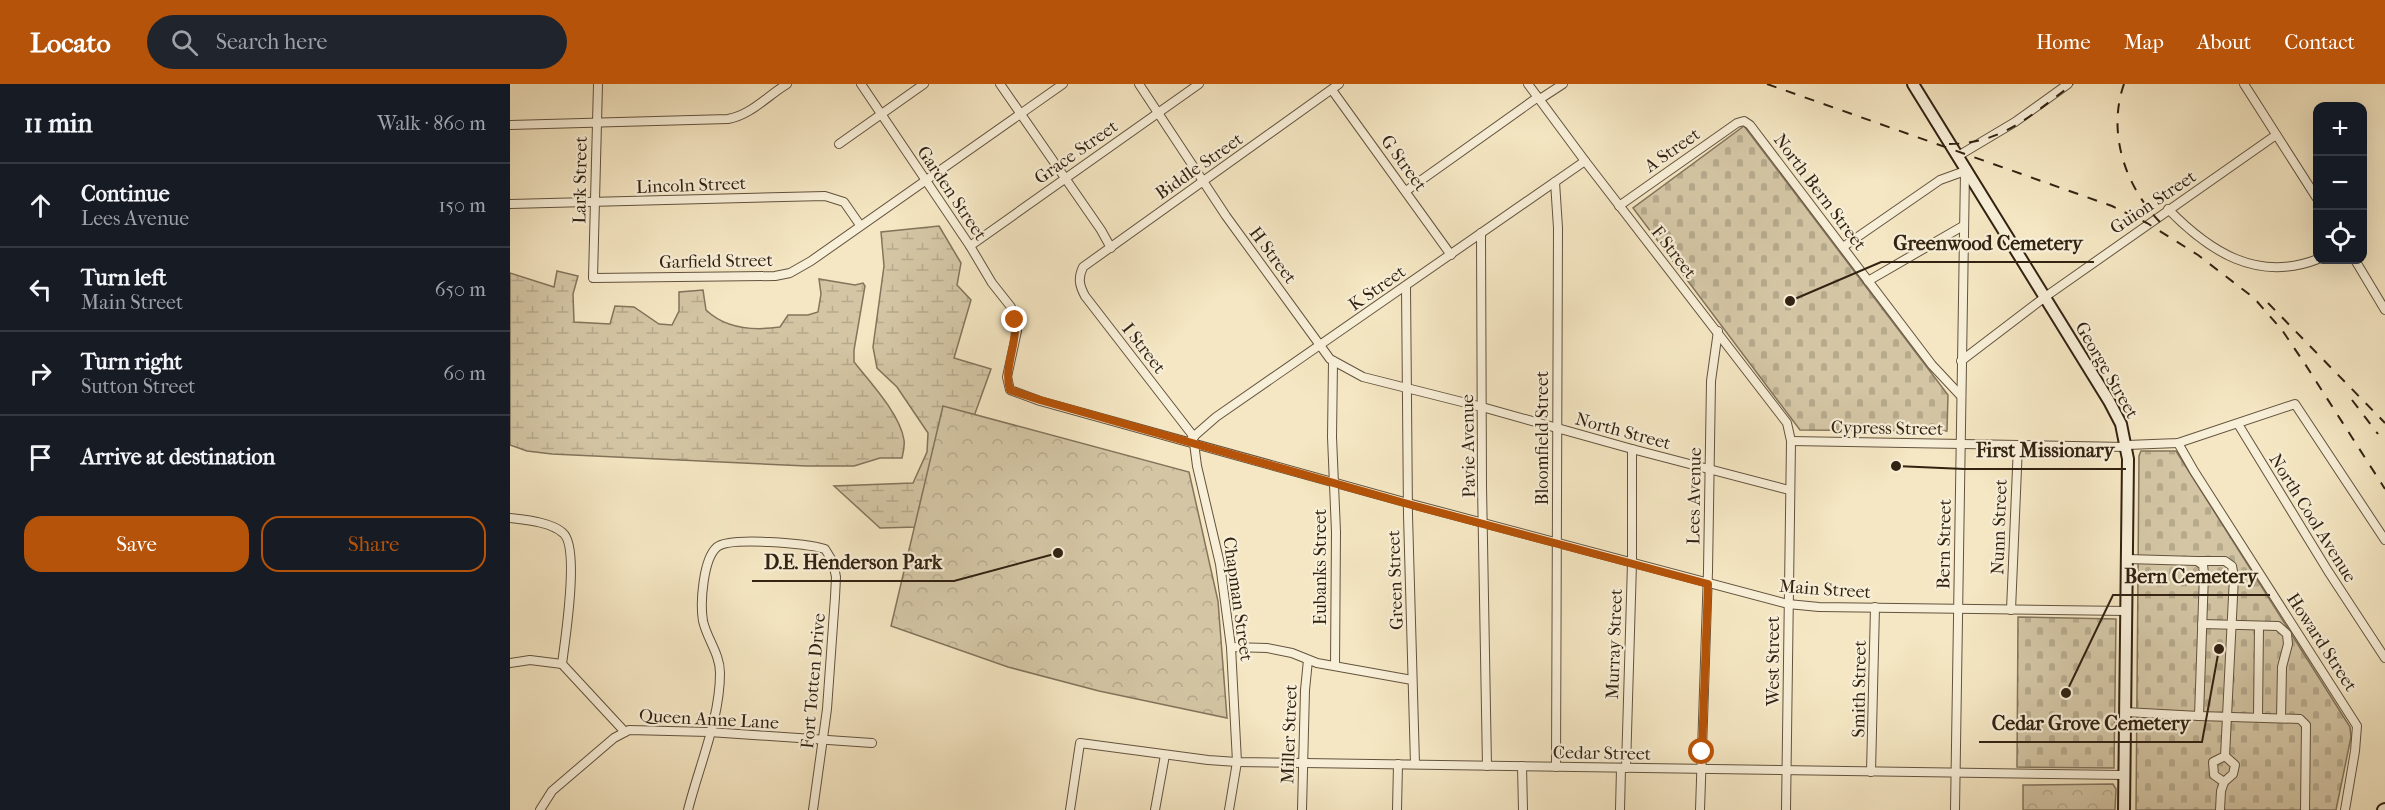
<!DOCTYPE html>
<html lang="en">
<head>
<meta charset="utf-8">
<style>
	body { margin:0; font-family:"IM FELL French Canon",serif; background:#20242c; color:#f1f3f6 }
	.controls { position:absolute; right:18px; top:18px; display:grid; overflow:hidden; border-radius:12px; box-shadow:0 6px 24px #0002 }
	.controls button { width:54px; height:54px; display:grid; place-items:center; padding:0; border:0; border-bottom:2px solid #363941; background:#171b24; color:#f1f3f6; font:30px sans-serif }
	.stop { position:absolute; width:18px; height:18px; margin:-14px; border:4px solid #b45309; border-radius:50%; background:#fff }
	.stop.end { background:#b45309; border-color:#fff; box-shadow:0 2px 6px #0008 }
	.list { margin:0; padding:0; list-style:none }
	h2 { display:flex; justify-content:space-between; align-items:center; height:78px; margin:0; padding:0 24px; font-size:26px }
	h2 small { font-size:20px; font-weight:400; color:#9ea1a6 }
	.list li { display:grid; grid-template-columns:39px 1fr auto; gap:18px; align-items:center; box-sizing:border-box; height:84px; padding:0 24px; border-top:2px solid #363941 }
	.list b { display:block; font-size:22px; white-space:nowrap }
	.list p { margin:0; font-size:20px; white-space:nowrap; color:#9ea1a6 }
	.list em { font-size:20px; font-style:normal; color:#9ea1a6 }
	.actions { display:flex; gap:12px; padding:18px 24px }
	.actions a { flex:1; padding:14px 0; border:2px solid #b45309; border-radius:18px; text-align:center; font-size:21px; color:#b45309 }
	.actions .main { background:#b45309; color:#fff }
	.icon { flex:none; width:33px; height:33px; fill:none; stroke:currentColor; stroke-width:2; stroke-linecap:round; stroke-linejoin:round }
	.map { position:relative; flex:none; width:1875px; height:726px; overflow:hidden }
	header { display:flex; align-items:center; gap:36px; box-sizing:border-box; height:84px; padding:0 30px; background:#b45309; color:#fff }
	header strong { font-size:28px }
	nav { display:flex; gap:33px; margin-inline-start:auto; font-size:21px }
	.search { width:420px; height:54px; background:#20242c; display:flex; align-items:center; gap:15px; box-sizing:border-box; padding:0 21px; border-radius:33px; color:#9ea1a6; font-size:22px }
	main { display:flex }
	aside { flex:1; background:#171b24 }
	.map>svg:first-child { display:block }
	.wetland { fill:url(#wetland-marsh); stroke:#83745c; stroke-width:1.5 }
	.cemetery { fill:url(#cemetery-stones); stroke:#83745c; stroke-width:1.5 }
	.park { fill:url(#park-crowns); stroke:#83745c; stroke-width:1.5 }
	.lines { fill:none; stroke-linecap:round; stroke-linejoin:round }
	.street-casing { stroke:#63533e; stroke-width:10 }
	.secondary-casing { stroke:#322212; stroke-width:14 }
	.street { stroke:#f8efd8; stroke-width:8 }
	.secondary { stroke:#f8efd8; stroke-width:10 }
	.rail { stroke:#322212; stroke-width:2; stroke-dasharray:10 10; stroke-linecap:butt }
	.route { stroke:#b45309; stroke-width:8 }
	.labels { text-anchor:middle; stroke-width:4.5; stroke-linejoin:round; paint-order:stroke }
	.street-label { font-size:18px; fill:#322212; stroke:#f8efd8 }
	.leader { fill:none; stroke:#322212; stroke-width:2 }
	.callout-dot { fill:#322212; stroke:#f8efd8; stroke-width:2 }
	.callout-label { font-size:20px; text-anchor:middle; font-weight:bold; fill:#322212; stroke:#f8efd8; stroke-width:4.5; stroke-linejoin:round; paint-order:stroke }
</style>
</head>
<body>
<header>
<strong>Locato</strong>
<div class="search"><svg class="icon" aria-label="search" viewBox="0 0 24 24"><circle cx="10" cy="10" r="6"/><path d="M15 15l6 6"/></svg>Search here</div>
<nav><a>Home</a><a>Map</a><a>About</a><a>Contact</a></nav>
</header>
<main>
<aside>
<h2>11 min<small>Walk · 860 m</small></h2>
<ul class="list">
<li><svg class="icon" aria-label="ahead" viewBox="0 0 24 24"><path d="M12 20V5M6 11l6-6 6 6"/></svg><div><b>Continue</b><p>Lees Avenue</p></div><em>150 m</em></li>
<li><svg class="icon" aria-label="left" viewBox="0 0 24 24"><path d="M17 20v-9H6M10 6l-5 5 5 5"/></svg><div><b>Turn left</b><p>Main Street</p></div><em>650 m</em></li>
<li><svg class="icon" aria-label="right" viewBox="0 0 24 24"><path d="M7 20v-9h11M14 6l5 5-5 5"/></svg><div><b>Turn right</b><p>Sutton Street</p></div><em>60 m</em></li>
<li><svg class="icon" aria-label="arrive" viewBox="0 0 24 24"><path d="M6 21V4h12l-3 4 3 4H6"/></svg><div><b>Arrive at destination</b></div></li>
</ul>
<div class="actions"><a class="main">Save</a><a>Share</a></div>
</aside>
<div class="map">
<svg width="1875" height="726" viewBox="0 0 1875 726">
	<defs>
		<pattern id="wetland-marsh" width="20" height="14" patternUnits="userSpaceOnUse" patternTransform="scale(1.5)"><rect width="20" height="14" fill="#d4c6a5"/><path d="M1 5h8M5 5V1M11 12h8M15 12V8" fill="none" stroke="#b6aa8d"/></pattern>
		<pattern id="cemetery-stones" width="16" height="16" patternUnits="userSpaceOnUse" patternTransform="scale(1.5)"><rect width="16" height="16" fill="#d4c6a5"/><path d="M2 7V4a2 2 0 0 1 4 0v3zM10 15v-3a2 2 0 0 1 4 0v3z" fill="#b6aa8d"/></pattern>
		<pattern id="park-crowns" width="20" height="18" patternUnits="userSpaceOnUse" patternTransform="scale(1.5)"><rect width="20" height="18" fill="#d4c6a5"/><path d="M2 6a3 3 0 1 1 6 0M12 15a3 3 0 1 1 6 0" fill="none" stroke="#b6aa8d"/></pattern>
	</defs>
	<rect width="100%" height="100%" fill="#f5e7c3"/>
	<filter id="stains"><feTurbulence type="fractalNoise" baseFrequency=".00333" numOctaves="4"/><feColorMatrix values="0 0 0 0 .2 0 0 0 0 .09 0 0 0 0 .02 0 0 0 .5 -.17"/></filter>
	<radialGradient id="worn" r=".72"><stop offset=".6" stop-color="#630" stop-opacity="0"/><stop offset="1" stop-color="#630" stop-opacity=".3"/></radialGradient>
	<g class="wetland">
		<path d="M429,142l22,37 -4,22 14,15 -17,58 37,11 -23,64 -51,94 -37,1 -46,-42 79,-3 14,-31 1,-19 -31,-46 -20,-19 -4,-21 11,-81 -3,-34z"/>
		<path d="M47,187l21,5 -5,18 1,28 36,2 5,-18 19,1 25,17 13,1 7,-14v-19l24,-2 3,20c20,19 47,21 74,17l8,-12h20l10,-3 3,-18 -2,-15 36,6 8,-2 2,3 -11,64v12c16,20 46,52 50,78 1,6 -1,13 -2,18h-22l-26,8h-47l-255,-12 -25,-3 -17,-6v-172l44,14z"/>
	</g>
	<g class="cemetery">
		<path d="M1234,42l204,269 -1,36 -147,-1 -167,-222z"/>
		<path d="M1631,367h35l174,276 1,10 -15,73h-200l3,-354z"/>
		<path d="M1508,533l98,2 -2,149 -97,-1z"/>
	</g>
	<g class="park">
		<path d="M433,322l246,66 29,129 9,117 -128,-27 -91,-24 -117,-41z"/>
		<path d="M1603,700l3,5 -1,21h-92v-25z"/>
	</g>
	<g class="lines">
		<g class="street-casing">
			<g id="street">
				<path d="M88,0l-5,194 182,-2 15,-3 21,-12 252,-177"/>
				<path d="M351,0l109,162 22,37 19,24 6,24 -10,46 3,13 30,11 368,102 380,101 31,3 308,4"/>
				<path d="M490,0l101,146 10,18"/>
				<path d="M629,0l87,132 104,143 33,18 119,30 150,42 157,41"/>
				<path d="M1018,0l57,77 202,262 4,18 -5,369"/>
				<path d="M1734,0l74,116"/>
				<path d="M822,6l119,165"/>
				<path d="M1030,15l23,-15"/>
				<path d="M0,41l218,-6c23,-4 39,-23 59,-35"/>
				<path d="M329,60l85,-60"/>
				<path d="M1448,72l57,-34 53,-38"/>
				<path d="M1045,98l3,46 -2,539"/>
				<path d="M896,107l132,-94"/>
				<path d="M0,120l315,-8 19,6 16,23"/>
				<path d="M1109,122l118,-83 7,-2 6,4 182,240 29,31"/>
				<path d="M1658,125c41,42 89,74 150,50"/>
				<path d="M971,149l1,253 5,280"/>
				<path d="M460,162l229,-162"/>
				<path d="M1333,163l97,-67 25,-9 -10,639"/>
				<path d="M1845,176l30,50"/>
				<path d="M1358,197l95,-55"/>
				<path d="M896,202l2,229 7,249"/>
				<path d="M823,277l-1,76 4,95 -1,133"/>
				<path d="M1451,277l84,-64 231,-162"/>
				<path d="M1728,340l90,147 57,87"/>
				<path d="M684,353l-109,-141c-6,-11 -7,-18 -2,-29l256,-183"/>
				<path d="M682,354l24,-21 369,-256"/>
				<path d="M1281,357l336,6"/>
				<path d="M684,359l3,23 23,98 11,83 6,115 -8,48"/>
				<path d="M1668,359l16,28 163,255 -2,25 -10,59"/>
				<path d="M1617,361l51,-2 117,-39 90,136"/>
				<path d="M0,434c16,2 41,4 53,15 17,14 2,107 -1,131l63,68"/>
				<path d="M1689,477h26l7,5 2,11 -9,179 -12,6 1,13 10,7 9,-8 2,-9 -10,-9"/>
				<path d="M1501,526l7,-165"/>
				<path d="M1692,540l76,2 9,8 1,10 -6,23 -1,51"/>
				<path d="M721,563l36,1 25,5 25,10 95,17"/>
				<path d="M0,579l20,-3 32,4"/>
				<path d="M1615,628l74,4 5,-142 -1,-9 -6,-4 -70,-2"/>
				<path d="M1689,632l101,3 6,6 -1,85"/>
				<path d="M1748,633l1,-91"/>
				<path d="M1012,682l1,44"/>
				<path d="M1116,684l6,-205v-114"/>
				<path d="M1361,688l4,-165"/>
				<path d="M30,726l12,-19 62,-53 15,-8 80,2 163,11"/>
				<path d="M178,726c11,-44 32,-91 32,-137 0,-19 -13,-34 -17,-52 -3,-18 0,-62 14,-74 13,-11 91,-3 108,2l8,13 3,15 -1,20 -8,112 -14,101"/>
				<path d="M560,726l10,-67 128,17 29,2 887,13"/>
				<path d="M645,726l10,-55"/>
				<path d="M792,726l3,-120 3,-30"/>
				<path d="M887,726l1,-46"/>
				<path d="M1110,726l1,-42"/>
				<path d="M1190,726l8,-239 3,-190 7,-50"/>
				<path d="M1710,726l1,-19 3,-9"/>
			</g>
		</g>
		<g class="secondary-casing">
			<g id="secondary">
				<path d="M1403,0l196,317 12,23 7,35 -4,351"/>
				<path d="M1873,726l2,-1"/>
			</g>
		</g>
		<use href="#street" class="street"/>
		<use href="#secondary" class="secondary"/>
		<g class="rail">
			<path d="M1257,0l345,122 35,17 51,32 56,43 28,32 23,34 80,125"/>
			<path d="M1614,0c-18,51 3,108 42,144"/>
			<path d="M1439,60c54,0 83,-30 124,-60"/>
			<path d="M1758,219l117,120"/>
			<path d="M1842,316l26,34"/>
		</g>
	</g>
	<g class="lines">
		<path class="route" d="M505,236c3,23 -12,47 -5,70l30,10 368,104 300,80 -6,168"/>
	</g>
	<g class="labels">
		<g class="street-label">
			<text transform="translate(1162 66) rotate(-35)" y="6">A Street</text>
			<text transform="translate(566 68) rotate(-35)" y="6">Grace Street</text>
			<text transform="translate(894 79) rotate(54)" y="6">G Street</text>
			<text transform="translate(689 82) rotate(-35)" y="6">Biddle Street</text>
			<text transform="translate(70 96) rotate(-89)" y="6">Lark Street</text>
			<text transform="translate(181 101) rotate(-2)" y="6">Lincoln Street</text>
			<text transform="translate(1310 108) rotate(53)" y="6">North Bern Street</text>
			<text transform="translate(442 109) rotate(56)" y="6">Garden Street</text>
			<text transform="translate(1643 118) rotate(-34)" y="6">Guion Street</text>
			<text transform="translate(1164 168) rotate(52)" y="6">F Street</text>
			<text transform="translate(763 171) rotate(53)" y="6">H Street</text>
			<text transform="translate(206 177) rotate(-1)" y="6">Garfield Street</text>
			<text transform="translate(867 204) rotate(-35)" y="6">K Street</text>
			<text transform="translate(634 264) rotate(52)" y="6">I Street</text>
			<text transform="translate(1597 286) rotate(60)" y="6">George Street</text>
			<text transform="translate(1377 344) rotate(1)" y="6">Cypress Street</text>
			<text transform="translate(1113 347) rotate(15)" y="6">North Street</text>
			<text transform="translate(1032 354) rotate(-90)" y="6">Bloomfield Street</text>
			<text transform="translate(958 362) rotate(-91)" y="6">Pavie Avenue</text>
			<text transform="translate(1184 412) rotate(-89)" y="6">Lees Avenue</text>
			<text transform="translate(1803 434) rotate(58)" y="6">North Cool Avenue</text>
			<text transform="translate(1489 443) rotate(-88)" y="6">Nunn Street</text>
			<text transform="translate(1434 460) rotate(-89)" y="6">Bern Street</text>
			<text transform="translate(810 483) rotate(-90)" y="6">Eubanks Street</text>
			<text transform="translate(885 496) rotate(-92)" y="6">Green Street</text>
			<text transform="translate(1315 505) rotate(4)" y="6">Main Street</text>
			<text transform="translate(728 515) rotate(82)" y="6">Chapman Street</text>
			<text transform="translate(1812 558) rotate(57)" y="6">Howard Street</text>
			<text transform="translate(1104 560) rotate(-88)" y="6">Murray Street</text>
			<text transform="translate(1263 577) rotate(-90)" y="6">West Street</text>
			<text transform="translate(303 597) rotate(-85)" y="6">Fort Totten Drive</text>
			<text transform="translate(1349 605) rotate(-89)" y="6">Smith Street</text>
			<text transform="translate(199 635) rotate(3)" y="6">Queen Anne Lane</text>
			<text transform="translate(779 650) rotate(-88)" y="6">Miller Street</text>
			<text transform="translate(1092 669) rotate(1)" y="6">Cedar Street</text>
		</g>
	</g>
	<path class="leader" d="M1280 217L1371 178H1584M1386 382L1454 385H1616M548 469L444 497H242M1556 609L1603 511H1760M1709 565L1692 658H1469"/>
	<g class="callout-dot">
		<circle cx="1280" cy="217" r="6"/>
		<circle cx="1386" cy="382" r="6"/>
		<circle cx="548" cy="469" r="6"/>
		<circle cx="1556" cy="609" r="6"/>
		<circle cx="1709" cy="565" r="6"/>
	</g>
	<g class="callout-label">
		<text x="1478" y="166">Greenwood Cemetery</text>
		<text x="1535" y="373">First Missionary</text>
		<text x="343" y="485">D.E. Henderson Park</text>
		<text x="1681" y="499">Bern Cemetery</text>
		<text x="1581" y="646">Cedar Grove Cemetery</text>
	</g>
	<rect width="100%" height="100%" filter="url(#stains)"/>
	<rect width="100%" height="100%" fill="url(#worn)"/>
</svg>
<div class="controls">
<button>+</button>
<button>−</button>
<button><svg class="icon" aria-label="locate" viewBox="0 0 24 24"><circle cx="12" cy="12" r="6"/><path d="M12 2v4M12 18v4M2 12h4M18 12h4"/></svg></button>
</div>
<div class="stop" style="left:1192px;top:668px"></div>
<div class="stop end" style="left:505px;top:236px"></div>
</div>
</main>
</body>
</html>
